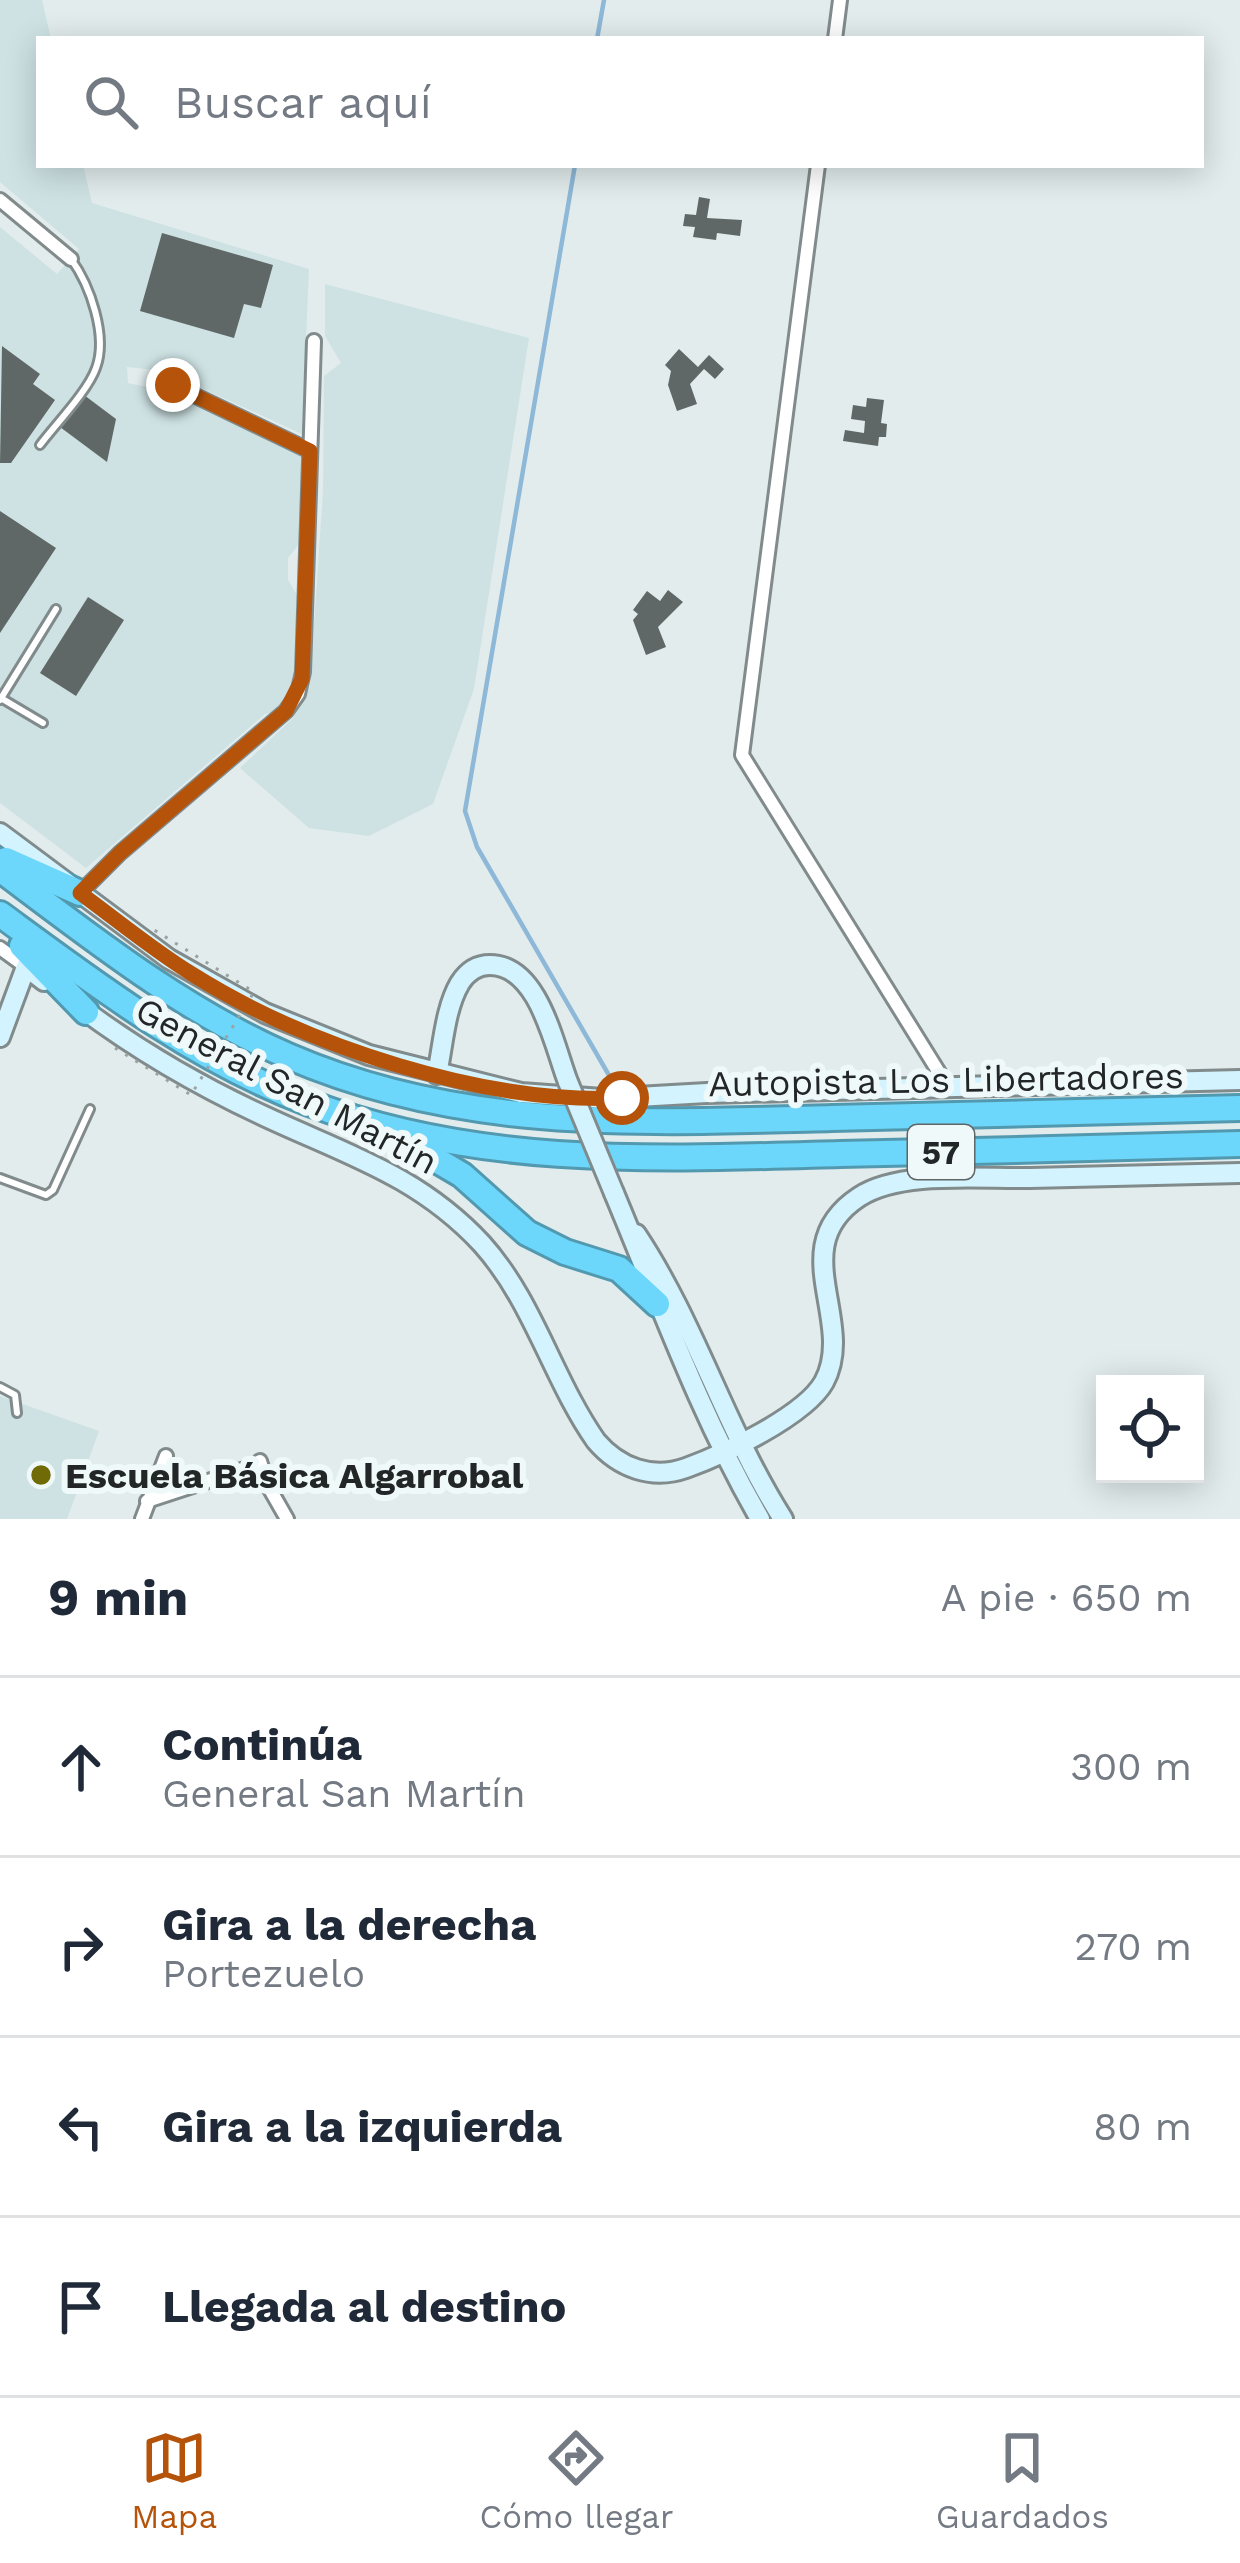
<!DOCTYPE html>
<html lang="es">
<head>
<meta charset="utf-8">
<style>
	body { margin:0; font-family:"Work Sans",sans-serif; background:#f2f2f3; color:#1f2937 }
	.controls { position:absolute; right:36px; bottom:36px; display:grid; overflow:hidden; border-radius:0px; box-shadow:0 6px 30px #0003 }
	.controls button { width:108px; height:108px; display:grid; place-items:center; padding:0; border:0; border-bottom:3px solid #e0e1e3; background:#fff; color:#1f2937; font:60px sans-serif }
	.stop { position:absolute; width:36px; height:36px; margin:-27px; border:9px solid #b45309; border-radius:50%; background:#fff }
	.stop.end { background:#b45309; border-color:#fff; box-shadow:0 3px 12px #0008 }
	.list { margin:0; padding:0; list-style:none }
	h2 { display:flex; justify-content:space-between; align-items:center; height:156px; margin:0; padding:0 48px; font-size:51px }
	h2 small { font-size:39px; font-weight:400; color:#747a83 }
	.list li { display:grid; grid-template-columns:78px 1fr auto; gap:36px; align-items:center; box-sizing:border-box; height:180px; padding:0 48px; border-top:3px solid #e0e1e3 }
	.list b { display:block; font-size:45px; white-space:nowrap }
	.list p { margin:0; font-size:39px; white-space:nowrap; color:#747a83 }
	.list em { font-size:39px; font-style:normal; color:#747a83 }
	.icon { flex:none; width:66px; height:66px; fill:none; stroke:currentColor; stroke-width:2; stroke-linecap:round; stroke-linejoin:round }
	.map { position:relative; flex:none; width:1240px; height:1519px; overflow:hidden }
	.search { position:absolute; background:#fff; box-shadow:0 6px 30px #0003; left:36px; right:36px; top:36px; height:132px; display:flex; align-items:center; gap:30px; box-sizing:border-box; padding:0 42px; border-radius:0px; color:#747a83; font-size:45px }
	.sheet { height:876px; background:#fff }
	nav { display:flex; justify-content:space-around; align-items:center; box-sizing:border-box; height:168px; border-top:3px solid #e0e1e3; background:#fff; font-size:33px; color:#747a83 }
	nav a { display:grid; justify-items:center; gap:6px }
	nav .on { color:#b45309 }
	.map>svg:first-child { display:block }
	.built { fill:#cee2e3 }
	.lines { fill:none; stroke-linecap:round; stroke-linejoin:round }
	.stream { stroke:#8eb8d7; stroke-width:4.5 }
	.building { fill:#5f6866 }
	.lane-casing { stroke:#818b8c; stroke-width:12 }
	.street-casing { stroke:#818b8c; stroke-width:18 }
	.secondary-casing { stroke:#818b8c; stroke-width:24 }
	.highway-casing { stroke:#5299b0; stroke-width:30 }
	.lane { stroke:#fff; stroke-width:6 }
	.street { stroke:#fff; stroke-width:12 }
	.secondary { stroke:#d3f3fe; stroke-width:18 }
	.highway { stroke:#6cd7fa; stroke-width:24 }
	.secondary-bridge-casing { stroke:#818b8c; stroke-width:24; stroke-linecap:butt }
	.path-bridge { stroke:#9aa2a2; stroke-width:3; stroke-dasharray:3 9; stroke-linecap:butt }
	.secondary-bridge { stroke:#d3f3fe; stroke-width:18 }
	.route { stroke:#b45309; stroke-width:15 }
	.poi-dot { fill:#706b07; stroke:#eff9fa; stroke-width:4.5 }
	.labels { text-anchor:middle; stroke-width:12; stroke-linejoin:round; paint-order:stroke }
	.shield { fill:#eff9fa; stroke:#606566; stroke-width:3 }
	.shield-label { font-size:33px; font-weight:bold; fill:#222626 }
	.street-label { font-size:36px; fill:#222626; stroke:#eff9fa }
	.poi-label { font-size:36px; font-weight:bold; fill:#222626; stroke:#eff9fa; text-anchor:start }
</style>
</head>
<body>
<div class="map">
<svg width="1240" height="1519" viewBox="0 0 1240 1519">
	<rect width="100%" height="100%" fill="#e2eced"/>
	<g class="built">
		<path d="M0,0h42l9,39h-12v126h44l9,38 217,66 -7,165 -138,-63 -37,-4 1,16 38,8 136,63 -3,90 -11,14v22l9,15 -2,80 -7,22 -17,16 -6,1 -179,154 -86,-65v-576l57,47 22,-25 -79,-67z"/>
		<path d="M325,284l204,54 -55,351 -41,115 -64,32 -60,-8 -69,-60 53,-50 17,-31 13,-197 1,-114 17,-13 -16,-27z"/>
		<path d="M0,1396l99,35 -32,88h-67z"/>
	</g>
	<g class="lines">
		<g class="stream">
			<path d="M597,39l7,-39"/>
			<path d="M575,165l-110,646 12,36 133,230"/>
		</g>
	</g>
	<g class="building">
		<path d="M699,197l11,2 -3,19 35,2 -2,16 -23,-3 -1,7 -23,-3 2,-10 -12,-1 2,-12 11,1z"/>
		<path d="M162,233l111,32 -12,43 -17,-4 -10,34 -94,-27z"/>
		<path d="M2,346l38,28 -7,10 22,16 -44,63h-11z"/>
		<path d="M679,349l19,18 11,-12 15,14 -9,10 -11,-10 -14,15 7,20 -20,7 -9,-26 3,-14 -6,-6z"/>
		<path d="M84,395l32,24 -9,43 -47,-35z"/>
		<path d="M867,398l17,2 -3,23 6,1 -1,13h-7l-1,9 -35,-5 2,-11 19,3 1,-12 -14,-2 2,-14 13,2z"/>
		<path d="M0,511l56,37 -56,85z"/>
		<path d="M668,590l15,12 -25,25 8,20 -20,8 -13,-35 5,-6 -5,-4 14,-19 13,10z"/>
		<path d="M88,597l36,23 -48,76 -36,-23z"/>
	</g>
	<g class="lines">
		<g class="lane-casing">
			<g id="lane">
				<path d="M40,445c15,-20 48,-54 56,-77 12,-32 -6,-83 -25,-109"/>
				<path d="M1,698l42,25"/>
				<path d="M0,700l56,-91"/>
				<path d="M0,1178l46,17 7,-5 37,-81"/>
				<path d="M0,1387l15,8 2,18"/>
			</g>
		</g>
		<g class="street-casing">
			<g id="street">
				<path d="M835,39l5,-39"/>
				<path d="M818,165l-76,590 206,332"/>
				<path d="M0,200l71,59"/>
				<path d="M173,385l137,66"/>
				<path d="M80,893l40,-40 166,-142 12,-17 5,-22 11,-331"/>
				<path d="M0,948l26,19"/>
				<path d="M260,1461l7,23 20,35"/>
				<path d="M147,1501l113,-37"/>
				<path d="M142,1519l24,-63"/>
			</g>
		</g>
		<g class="secondary-casing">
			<g id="secondary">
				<path d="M0,833l169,126 96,54 104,42 152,38 81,6 105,-6 533,-13"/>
				<path d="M76,1004c58,44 121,81 188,112 81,38 154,59 218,128 52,58 70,134 114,197 23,27 56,39 90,27 36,-13 119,-52 138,-86 33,-61 -41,-135 35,-185 41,-27 122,-18 171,-19 70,-2 140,-3 210,-5"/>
				<path d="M0,1037l26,-70 18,14"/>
				<path d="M437,1074c6,-28 8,-66 23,-91 7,-11 17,-18 30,-18 49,0 64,81 78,117"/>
				<path d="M614,1193c46,110 86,222 146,326"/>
				<path d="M636,1234c60,90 89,194 147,285"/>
			</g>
		</g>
		<g class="highway-casing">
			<g id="highway">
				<path d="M6,860l74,33"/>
				<path d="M0,869c92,69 182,141 288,187 175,76 358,67 544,62 136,-3 272,-7 408,-10"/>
				<path d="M0,914c98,72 195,146 309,189 172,65 351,56 531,51 133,-3 267,-6 400,-10"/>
				<path d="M22,946l64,66"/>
				<path d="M411,1145l51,30 65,58 38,19 54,17 38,35"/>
			</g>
		</g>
		<use href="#lane" class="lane"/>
		<use href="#street" class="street"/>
		<use href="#secondary" class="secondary"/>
		<use href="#highway" class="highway"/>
		<g class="secondary-bridge-casing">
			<path id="secondary-bridge" d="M568,1082l46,111"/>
		</g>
		<path class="path-bridge" d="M115,1048l76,47 63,-103 -103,-64"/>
		<use href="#secondary-bridge" class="secondary-bridge"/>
	</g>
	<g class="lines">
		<path class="route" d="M173,385l137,66 -8,228 -16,32 -166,142 -40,40c37,27 73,57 112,81 116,73 293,130 430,124"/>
	</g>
	<circle class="poi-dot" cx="41" cy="1475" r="12"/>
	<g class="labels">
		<rect class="shield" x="908" y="1125" width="66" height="54" rx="9"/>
		<g class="shield-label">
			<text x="941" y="1164">57</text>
		</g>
		<g class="street-label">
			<text transform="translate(946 1079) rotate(-1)" y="13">Autopista Los Libertadores</text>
			<text transform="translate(287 1085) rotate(28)" y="13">General San Martín</text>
		</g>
		<g class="poi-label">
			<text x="65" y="1488">Escuela Básica Algarrobal</text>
		</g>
	</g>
</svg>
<div class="controls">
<button><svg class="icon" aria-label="locate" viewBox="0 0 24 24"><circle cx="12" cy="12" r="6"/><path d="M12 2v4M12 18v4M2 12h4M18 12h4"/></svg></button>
</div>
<div class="stop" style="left:622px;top:1098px"></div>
<div class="stop end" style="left:173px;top:385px"></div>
<div class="search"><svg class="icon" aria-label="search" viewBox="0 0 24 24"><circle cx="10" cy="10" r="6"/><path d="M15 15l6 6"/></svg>Buscar aquí</div>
</div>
<section class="sheet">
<h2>9 min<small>A pie · 650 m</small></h2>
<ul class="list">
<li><svg class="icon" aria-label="ahead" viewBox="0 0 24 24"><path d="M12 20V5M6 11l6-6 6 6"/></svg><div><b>Continúa</b><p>General San Martín</p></div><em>300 m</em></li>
<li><svg class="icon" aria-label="right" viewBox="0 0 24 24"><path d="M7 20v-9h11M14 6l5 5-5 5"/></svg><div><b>Gira a la derecha</b><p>Portezuelo</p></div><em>270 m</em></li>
<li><svg class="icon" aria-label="left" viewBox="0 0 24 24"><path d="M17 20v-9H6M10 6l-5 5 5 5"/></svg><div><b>Gira a la izquierda</b></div><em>80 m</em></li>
<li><svg class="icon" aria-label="arrive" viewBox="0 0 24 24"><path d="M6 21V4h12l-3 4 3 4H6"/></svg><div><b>Llegada al destino</b></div></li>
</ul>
</section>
<nav>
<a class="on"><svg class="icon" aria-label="map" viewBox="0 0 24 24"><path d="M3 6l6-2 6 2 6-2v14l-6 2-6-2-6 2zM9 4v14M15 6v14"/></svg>Mapa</a>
<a><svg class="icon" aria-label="directions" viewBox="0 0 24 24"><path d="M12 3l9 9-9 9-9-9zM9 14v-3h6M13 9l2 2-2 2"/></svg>Cómo llegar</a>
<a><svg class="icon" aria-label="saved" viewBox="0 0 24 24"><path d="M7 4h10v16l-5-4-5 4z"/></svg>Guardados</a>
</nav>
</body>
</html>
